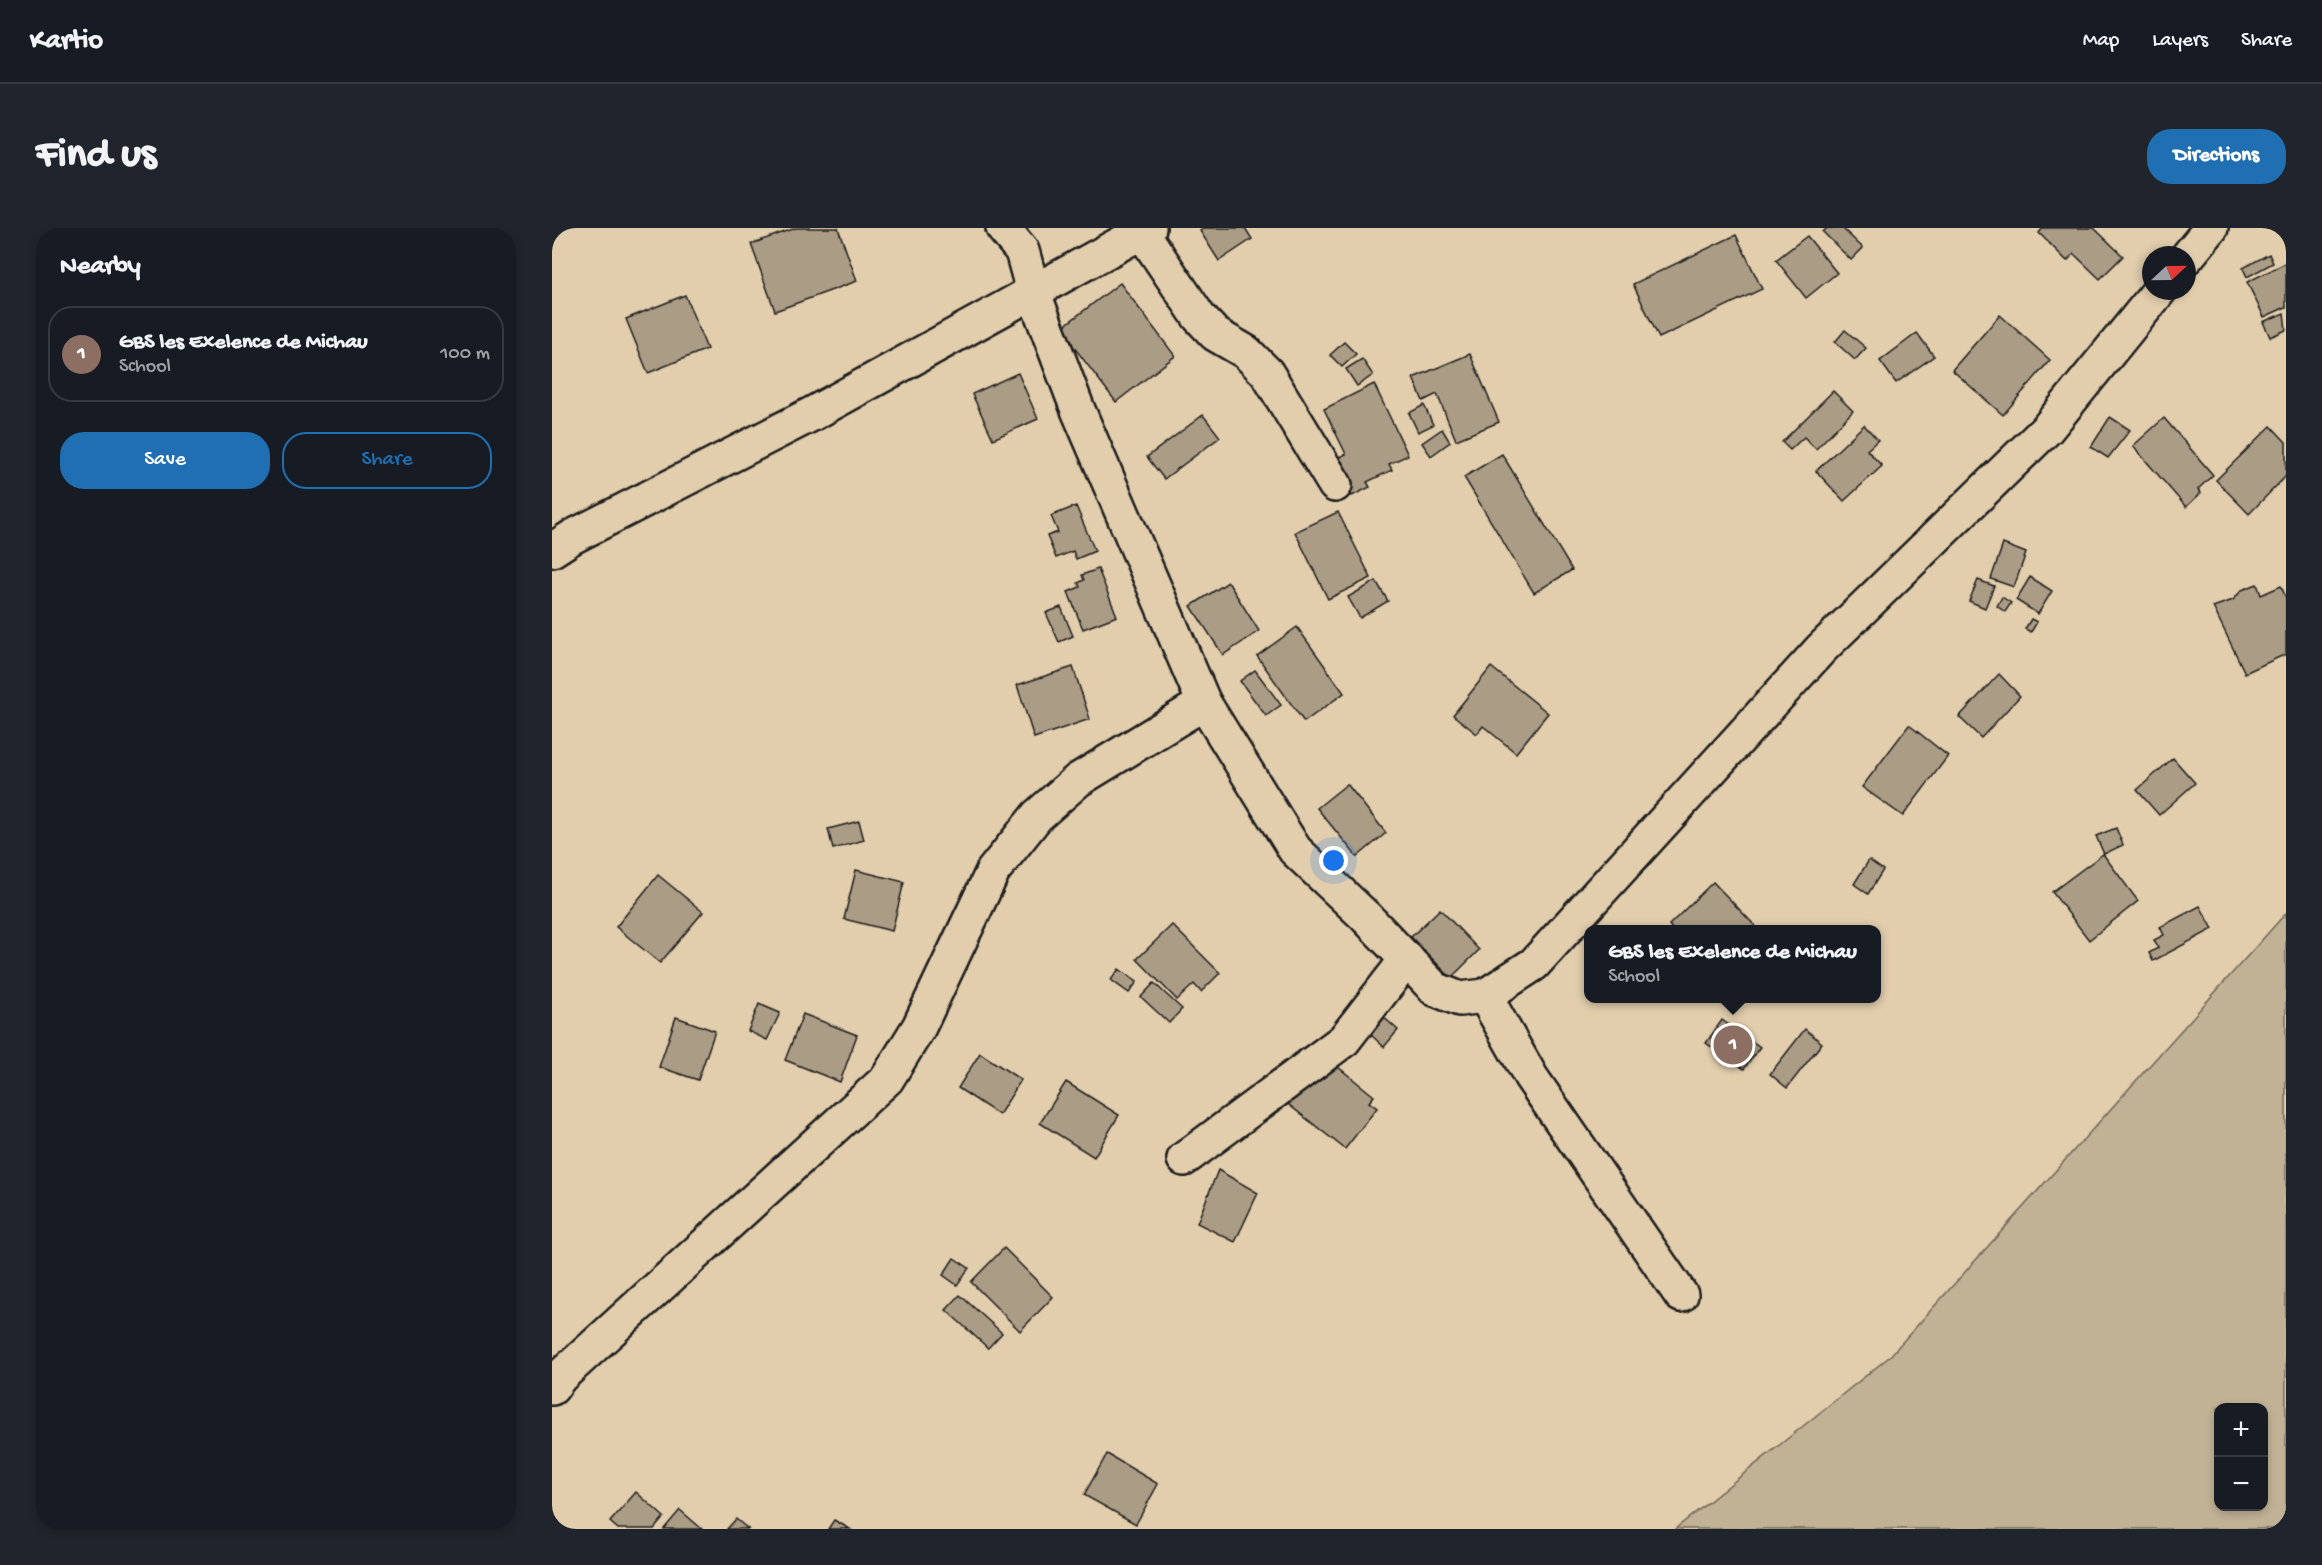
<!DOCTYPE html>
<html lang="en">
<head>
<meta charset="utf-8">
<style>
	body { margin:0; font-family:"Gochi Hand",sans-serif; background:#20242c; color:#f1f3f6 }
	.controls { position:absolute; right:18px; bottom:18px; display:grid; overflow:hidden; border-radius:12px; box-shadow:0 3px 9px #0003 }
	.controls button { width:54px; height:54px; display:grid; place-items:center; padding:0; border:0; border-bottom:2px solid #363941; background:#171b24; color:#f1f3f6; font:30px sans-serif }
	.compass { position:absolute; left:1590px; top:18px; width:54px; height:54px; border-radius:50%; background:#171b24; box-shadow:0 3px 9px #0003; rotate:68deg }
	.you { position:absolute; left:782px; top:633px; width:21px; height:21px; margin:-15px; border:4px solid #fff; border-radius:50%; background:#1a73e8; box-shadow:0 0 0 9px #1a73e833 }
	.badge { display:grid; place-items:center; width:39px; height:39px; border-radius:50%; background:#1f6fb2; color:#fff; font-size:20px; font-weight:700 }
	.pin { position:absolute; translate:-50% -50%; border:3px solid #fff; box-shadow:0 2px 6px #0006 }
	.popup { position:absolute; left:1032px; top:697px; width:297px; height:78px; box-sizing:border-box; display:grid; place-content:center; border-radius:12px; background:#171b24; filter:drop-shadow(0 2px 4px #0005); font-size:20px; white-space:nowrap; color:#9ea1a6 }
	.popup b { font-size:22px; color:#f1f3f6 }
	.popup::after { content:''; position:absolute; left:50%; top:100%; margin-left:-12px; border:12px solid transparent; border-top-color:#171b24 }
	.list { margin:0; padding:0; list-style:none }
	h2 { display:flex; justify-content:space-between; align-items:center; height:78px; margin:0; padding:0 24px; font-size:26px }
	h2 small { font-size:20px; font-weight:400; color:#9ea1a6 }
	.list li { display:grid; grid-template-columns:39px 1fr auto; gap:18px; align-items:center; box-sizing:border-box; height:96px; margin:0 12px 12px; padding:0 12px; border:2px solid #363941; border-radius:24px }
	.list b { display:block; font-size:22px; white-space:nowrap }
	.list p { margin:0; font-size:20px; white-space:nowrap; color:#9ea1a6 }
	.list em { font-size:20px; font-style:normal; color:#9ea1a6 }
	.actions { display:flex; gap:12px; padding:18px 24px }
	.actions a { flex:1; padding:14px 0; border:2px solid #1f6fb2; border-radius:24px; text-align:center; font-size:21px; color:#1f6fb2 }
	.actions .main { background:#1f6fb2; color:#fff }
	.map { position:relative; flex:none; width:1734px; height:1301px; overflow:hidden; border-radius:24px }
	header { display:flex; align-items:center; gap:36px; box-sizing:border-box; height:84px; padding:0 30px; background:#171b24; border-bottom:2px solid #363941 }
	header strong { font-size:28px }
	nav { display:flex; gap:33px; margin-inline-start:auto; font-size:21px }
	.intro { display:flex; align-items:center; justify-content:space-between; box-sizing:border-box; height:144px; padding:0 36px }
	h1 { margin:0; font-size:42px }
	.button { padding:15px 27px; border-radius:24px; background:#1f6fb2; color:#fff; font-size:21px; font-weight:700 }
	main { display:flex; gap:36px; padding:0 36px }
	aside { flex:1; background:#171b24; border-radius:24px; box-shadow:0 3px 9px #0003 }
	.map>svg:first-child { display:block }
	.green { fill:#c1b195; stroke:#6e6658; stroke-width:1.5; fill-rule:evenodd }
	.building { fill:#ab9c85; stroke:#1c1c1c; stroke-width:1.5 }
	.lines { fill:none; stroke-linecap:round; stroke-linejoin:round }
	.minor-casing { stroke:#1c1c1c; stroke-width:38 }
	.tertiary-casing { stroke:#1c1c1c; stroke-width:38 }
	.minor { stroke:#e2cead; stroke-width:33 }
	.tertiary { stroke:#e2cead; stroke-width:33 }
</style>
</head>
<body>
<header>
<strong>Kartio</strong>
<nav><a>Map</a><a>Layers</a><a>Share</a></nav>
</header>
<div class="intro"><h1>Find us</h1><a class="button">Directions</a></div>
<main>
<aside>
<h2>Nearby<small></small></h2>
<ul class="list">
<li><span class="badge" style="background:#8d6e63">1</span><div><b>GBS les Exelence de Michau</b><p>School</p></div><em>100 m</em></li>
</ul>
<div class="actions"><a class="main">Save</a><a>Share</a></div>
</aside>
<div class="map">
<svg width="1734" height="1301" viewBox="0 0 1734 1301">
	<rect width="100%" height="100%" fill="#e2cead"/>
	<filter id="ink" filterUnits="userSpaceOnUse"><feTurbulence type="fractalNoise" baseFrequency=".0167" numOctaves="2"/><feDisplacementMap in="SourceGraphic" scale="12" xChannelSelector="R" yChannelSelector="G"/><feConvolveMatrix kernelMatrix="1 2 1 2 8 2 1 2 1" color-interpolation-filters="sRGB"/></filter>
	<g filter="url(#ink)">
		<path class="green" d="M1734,685v616h-611l214,-172zM1666,1180h46v98h-46z"/>
		<g class="building">
			<path d="M244,0h42l19,53 -82,30 -24,-67z"/>
			<path d="M652,0h41l7,11 -33,22 -19,-30z"/>
			<path d="M1275,0h15l21,20 -12,12 -28,-28z"/>
			<path d="M1491,0h51l29,28 -23,23 -26,-25 -7,7 -28,-28z"/>
			<path d="M1184,7l26,54 -103,49 -26,-54z"/>
			<path d="M1255,8l30,37 -31,25 -30,-38z"/>
			<path d="M1717,26l4,9 -26,14 -4,-9z"/>
			<path d="M1734,35v44l-22,10 -17,-35z"/>
			<path d="M568,55l55,73 -59,46 -56,-73z"/>
			<path d="M133,67l22,54 -59,24 -22,-54z"/>
			<path d="M1732,85l2,17 -16,7 -7,-15z"/>
			<path d="M1448,87l50,45 -47,55 -51,-45z"/>
			<path d="M1293,102l21,18 -11,12 -20,-18z"/>
			<path d="M1365,105l17,23 -38,27 -16,-22z"/>
			<path d="M792,114l12,12 -14,13 -12,-12z"/>
			<path d="M918,126l29,68 -43,18 -19,-46 -14,7 -10,-23z"/>
			<path d="M810,131l11,16 -16,11 -11,-17z"/>
			<path d="M466,145l20,46 -45,20 -21,-45z"/>
			<path d="M822,156l34,71 -19,9 3,6 -25,12 3,5 -18,9 -18,-37 12,-5 -22,-45z"/>
			<path d="M1281,163l20,20 -37,38 -12,-12 -14,13 -8,-8z"/>
			<path d="M872,177l9,20 -15,7 -9,-19z"/>
			<path d="M651,187l17,22 -56,42 -17,-22z"/>
			<path d="M1558,189l20,13 -22,28 -17,-11z"/>
			<path d="M1612,190l49,57 -15,14 3,4 -15,14 -53,-61z"/>
			<path d="M1312,197l14,15 -11,10 15,16 -38,35 -28,-30z"/>
			<path d="M1719,198l15,16v34l-37,38 -33,-34z"/>
			<path d="M890,201l8,13 -19,14 -9,-13z"/>
			<path d="M950,226l70,116 -38,23 -70,-116z"/>
			<path d="M524,278l19,45 -19,8 -3,-8 -17,7 -9,-22 11,-4 -7,-16z"/>
			<path d="M786,284l33,66 -43,21 -33,-67z"/>
			<path d="M1451,316l23,9 -12,34 -23,-8z"/>
			<path d="M546,341l19,47 -34,13 -15,-37 12,-5 -2,-4 6,-3 -2,-5z"/>
			<path d="M1478,349l22,14 -14,23 -22,-14z"/>
			<path d="M1426,352l16,6 -9,22 -16,-7z"/>
			<path d="M824,353l12,20 -28,17 -12,-21z"/>
			<path d="M676,354l31,49 -36,24 -32,-49z"/>
			<path d="M1705,356l4,11 20,-9 5,12v56l-41,19 -32,-66 20,-7 9,-10z"/>
			<path d="M1450,369l9,6 -6,9 -8,-6z"/>
			<path d="M509,379l12,29 -14,6 -13,-29z"/>
			<path d="M1479,391l6,3 -6,10 -6,-3z"/>
			<path d="M745,399l47,66 -40,29 -47,-66z"/>
			<path d="M521,439l17,52 -56,19 -17,-53z"/>
			<path d="M939,439l57,46 -32,40 -33,-27 -6,8 -24,-19z"/>
			<path d="M703,442l26,35 -15,11 -26,-35z"/>
			<path d="M1447,446l21,22 -39,42 -22,-21z"/>
			<path d="M1357,497l39,31 -45,60 -41,-29z"/>
			<path d="M1621,530l22,25 -36,32 -22,-25z"/>
			<path d="M795,556l39,49 -29,24 -40,-49z"/>
			<path d="M307,593l5,19 -31,9 -5,-20z"/>
			<path d="M1564,600l7,17 -19,9 -8,-18z"/>
			<path d="M1551,626l35,47 -49,39 -37,-48z"/>
			<path d="M1317,632l14,10 -15,24 -14,-10z"/>
			<path d="M304,642l48,12 -12,49 -48,-12z"/>
			<path d="M106,647l45,37 -43,51 -44,-36z"/>
			<path d="M1161,654l44,46 -1,2h-83l-4,-5z"/>
			<path d="M1648,678l13,23 -60,32 -4,-8 9,-5 -4,-8 10,-5 -4,-8z"/>
			<path d="M888,681l39,41 -28,28 -40,-41z"/>
			<path d="M620,697l48,48 -19,19 -7,-8 -17,16 -40,-41z"/>
			<path d="M567,741l18,13 -8,11 -18,-13z"/>
			<path d="M602,755l28,26 -13,14 -28,-26z"/>
			<path d="M207,776l21,9 -13,27 -19,-9z"/>
			<path d="M819,778l27,24 -14,17 -27,-25z"/>
			<path d="M251,786l54,21 -17,47 -55,-22z"/>
			<path d="M124,789l39,14 -17,49 -39,-13z"/>
			<path d="M1170,792l38,27 -16,22 -38,-26z"/>
			<path d="M1253,801l17,14 -35,45 -17,-14z"/>
			<path d="M428,825l41,27 -22,35 -41,-27z"/>
			<path d="M768,834l13,1 41,33 -5,6 8,6 -32,41 -57,-45z"/>
			<path d="M514,854l53,33 -25,42 -54,-34z"/>
			<path d="M666,942l40,23 -23,49 -38,-19z"/>
			<path d="M452,1020l49,49 -33,34 -49,-49z"/>
			<path d="M402,1030l15,10 -12,17 -14,-10z"/>
			<path d="M408,1067l42,38 -14,15 -42,-38z"/>
			<path d="M555,1226l51,30 -22,40 -52,-29z"/>
			<path d="M84,1264l28,25 -10,12h-36l-8,-7z"/>
			<path d="M128,1282l22,19h-38z"/>
			<path d="M184,1291l12,10h-21z"/>
			<path d="M282,1292l16,9h-22z"/>
		</g>
		<g class="lines">
			<g class="minor-casing">
				<g id="minor">
					<path d="M451,0l19,23 11,40 45,119 126,293 91,147 71,67 69,72 25,10 25,-3 49,-32 287,-315 226,-220 112,-138"/>
					<path d="M590,4l57,85 16,17 31,18 21,21 68,112"/>
					<path d="M1635,29l24,-29"/>
					<path d="M933,768l46,81 150,218"/>
					<path d="M632,931l160,-119 63,-81"/>
					<path d="M0,1160l8,-11 327,-298 32,-52 74,-156 44,-55 41,-36 126,-77"/>
				</g>
			</g>
			<g class="tertiary-casing">
				<path id="tertiary" d="M0,322l20,-13 240,-123 337,-186"/>
			</g>
			<use href="#minor" class="minor"/>
			<use href="#tertiary" class="tertiary"/>
		</g>
	</g>
</svg>
<div class="controls">
<button>+</button>
<button>−</button>
</div>
<svg class="compass" viewBox="-18 -18 36 36"><path d="M0-13l5 13h-10z" fill="#e53935"/><path d="M0 13l5-13h-10z" fill="#9ea1a6"/></svg>
<div class="you"></div>
<div class="pin badge" style="left:1181px;top:817px;background:#8d6e63">1</div>
<div class="popup"><b>GBS les Exelence de Michau</b>School</div>
</div>
</main>
</body>
</html>
